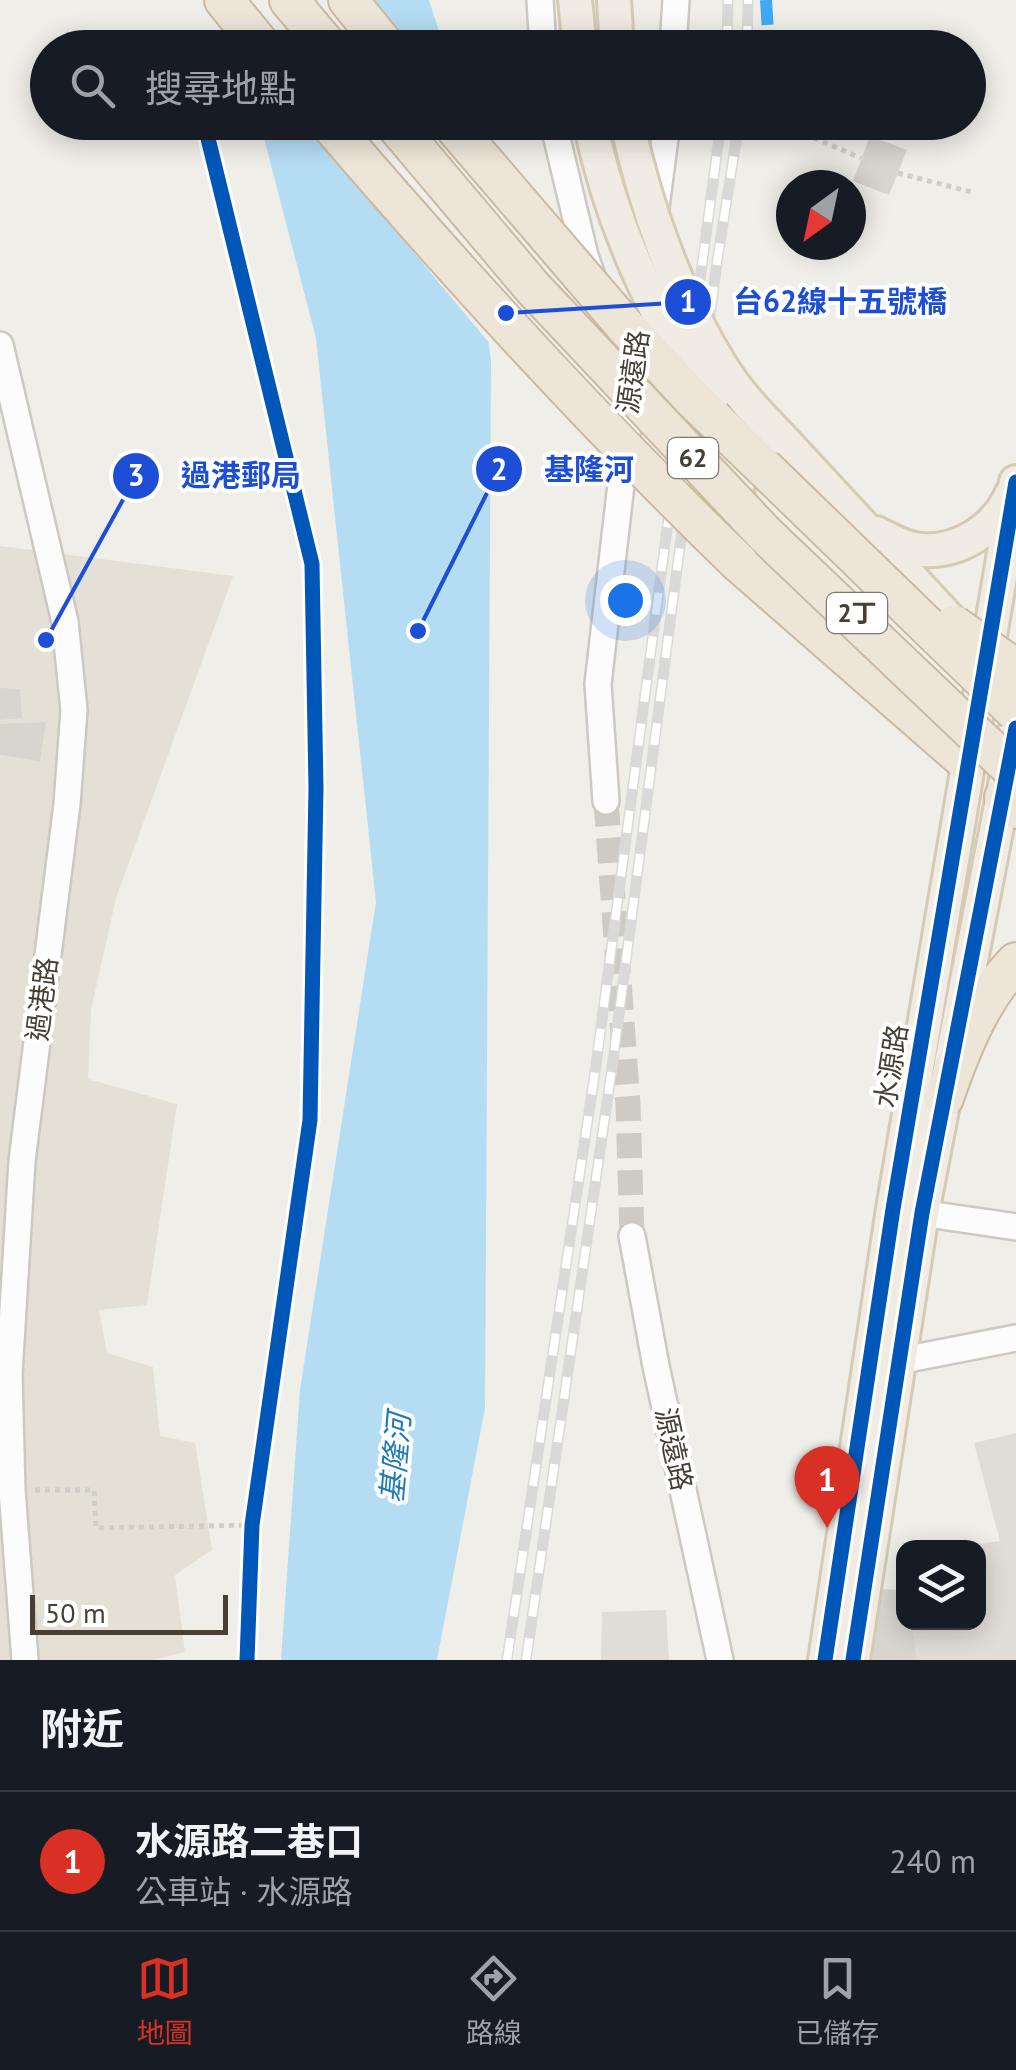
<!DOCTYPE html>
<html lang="zh-TW">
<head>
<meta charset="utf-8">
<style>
	body { margin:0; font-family:"PT Sans","Noto Sans TC",sans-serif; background:#242831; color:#f1f3f6 }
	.controls { position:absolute; right:30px; bottom:30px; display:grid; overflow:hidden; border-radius:20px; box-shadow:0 5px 25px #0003 }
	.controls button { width:90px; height:90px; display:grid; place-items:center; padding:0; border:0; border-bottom:2px solid #363941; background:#171b24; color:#f1f3f6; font:50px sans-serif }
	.compass { position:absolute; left:776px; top:170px; width:90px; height:90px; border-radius:50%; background:#171b24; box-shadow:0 5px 25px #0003; rotate:213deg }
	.scale { position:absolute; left:30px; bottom:25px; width:198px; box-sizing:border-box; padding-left:10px; border:5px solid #473f34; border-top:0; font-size:28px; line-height:35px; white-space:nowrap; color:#473f34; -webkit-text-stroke:8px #fff; paint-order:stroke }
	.you { position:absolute; left:625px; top:600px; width:35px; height:35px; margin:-25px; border:8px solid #fff; border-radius:50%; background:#1a73e8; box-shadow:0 0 0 15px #1a73e833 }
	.badge { display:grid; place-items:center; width:65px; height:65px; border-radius:50%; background:#d93025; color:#fff; font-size:32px; font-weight:700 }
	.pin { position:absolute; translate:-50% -82px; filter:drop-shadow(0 2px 5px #0008) }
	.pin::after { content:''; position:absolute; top:52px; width:35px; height:30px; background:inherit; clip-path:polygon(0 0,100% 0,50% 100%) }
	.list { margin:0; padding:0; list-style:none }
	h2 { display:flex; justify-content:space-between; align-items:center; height:130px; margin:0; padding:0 40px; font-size:42px }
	h2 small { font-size:32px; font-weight:400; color:#9ea1a6 }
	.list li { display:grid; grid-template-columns:65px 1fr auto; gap:30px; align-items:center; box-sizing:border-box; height:140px; padding:0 40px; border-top:2px solid #363941 }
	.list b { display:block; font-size:38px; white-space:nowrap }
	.list p { margin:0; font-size:32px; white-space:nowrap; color:#9ea1a6 }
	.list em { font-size:32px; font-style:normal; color:#9ea1a6 }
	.icon { flex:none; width:55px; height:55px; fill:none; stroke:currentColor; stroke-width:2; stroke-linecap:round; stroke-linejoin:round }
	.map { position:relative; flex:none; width:1016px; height:1660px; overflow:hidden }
	.search { position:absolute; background:#171b24; box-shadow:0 5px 25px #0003; left:30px; right:30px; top:30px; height:110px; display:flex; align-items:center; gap:25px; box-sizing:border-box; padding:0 35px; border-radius:55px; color:#9ea1a6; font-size:38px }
	.sheet { height:270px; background:#171b24 }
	nav { display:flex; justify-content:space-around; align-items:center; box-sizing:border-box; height:140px; border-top:2px solid #363941; background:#171b24; font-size:28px; color:#9ea1a6 }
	nav a { display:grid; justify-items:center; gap:5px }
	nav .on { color:#d93025 }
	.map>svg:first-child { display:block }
	.residential { fill:#e5e0d5 }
	.parking { fill:#e0ddd8 }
	.water { fill:#b4dcf3 }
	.pier { fill:#f0eee8 }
	.building { fill:#d8d5cf }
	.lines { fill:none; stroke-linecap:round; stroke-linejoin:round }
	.minor-tunnel { stroke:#cecbc4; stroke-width:25; stroke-dasharray:25 12; stroke-linecap:butt }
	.minor-casing { stroke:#ccc9c3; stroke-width:30 }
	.major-casing { stroke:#d5cab4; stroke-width:38 }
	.highway-casing { stroke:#cbbaa1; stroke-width:42 }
	.path { stroke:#d1cec9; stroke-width:5; stroke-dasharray:5 5; stroke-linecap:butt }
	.minor { stroke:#fdfcfc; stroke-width:25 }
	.major { stroke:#f1ece3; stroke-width:32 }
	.highway { stroke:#ece5d8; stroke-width:38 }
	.rail-casing { stroke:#d9d9d8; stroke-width:11 }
	.rail { stroke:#fff; stroke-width:8; stroke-dasharray:22; stroke-linecap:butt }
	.major-bridge-casing { stroke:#d5cab4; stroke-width:38; stroke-linecap:butt }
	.highway-bridge-casing { stroke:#cbbaa1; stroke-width:42; stroke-linecap:butt }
	.major-bridge { stroke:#f1ece3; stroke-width:32 }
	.highway-bridge { stroke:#ece5d8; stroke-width:38 }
	.quiet { stroke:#3fa9f5; stroke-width:12; stroke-dasharray:25 12; stroke-linecap:butt }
	.cycleway-casing { stroke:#fff; stroke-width:21 }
	.cycleway { stroke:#0057b8; stroke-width:15 }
	.labels { text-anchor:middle; stroke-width:8; stroke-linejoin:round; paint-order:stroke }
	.shield { fill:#fff; stroke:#7e7971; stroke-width:2.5 }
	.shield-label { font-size:25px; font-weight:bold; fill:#473f34 }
	.street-label { font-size:28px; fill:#473f34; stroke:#fff }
	.water-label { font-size:30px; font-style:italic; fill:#217cb5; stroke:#fff }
	.leader { fill:none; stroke:#1d4ed8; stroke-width:4 }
	.callout-dot { fill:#1d4ed8; stroke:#fff; stroke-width:4 }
	.mark-label { font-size:30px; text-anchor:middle; font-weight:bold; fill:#fff }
	.callout-label { font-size:30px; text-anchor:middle; font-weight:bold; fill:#1d4ed8; stroke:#fff; stroke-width:8; stroke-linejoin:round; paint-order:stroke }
</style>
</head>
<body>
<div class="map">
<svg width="1016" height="1660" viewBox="0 0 1016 1660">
	<rect width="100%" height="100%" fill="#f0eee8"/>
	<path class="residential" d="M0,546l233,30 -117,322 -25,112 -3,69 89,25 -30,201 -48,5 8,43 46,14 7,69 35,7 17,107 -37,25 10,77 -31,8h-154z"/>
	<g class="parking">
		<path d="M1016,1433v227h-99l-5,-37 66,-1v-74l-16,-2 38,-5 -26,-98z"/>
		<path d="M666,1610l3,50h-68l1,-48z"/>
	</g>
	<g class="water">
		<path d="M229,0h200l15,47h-203z"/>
		<path d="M260,123h200l31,238 -6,1047 -48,252h-156l19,-270 76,-488 -60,-564z"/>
	</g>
	<g class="pier">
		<path d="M224,0h138l39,47 -157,1z"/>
		<path d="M306,123h155l5,6 29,221z"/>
	</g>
	<g class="building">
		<path d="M870,136l37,14 -18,45 -36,-14z"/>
		<path d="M0,688l20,1 2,29 -22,2z"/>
		<path d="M46,722l-6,39 -40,-6v-31z"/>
		<path d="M879,1589l25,1v32h8l5,38h-45z"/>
	</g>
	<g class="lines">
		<path class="minor-tunnel" d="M606,801l22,304 4,131"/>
		<g class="minor-casing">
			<g id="minor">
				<path d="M540,0l3,48"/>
				<path d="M673,48l3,-48"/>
				<path d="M553,122l32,134 44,125"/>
				<path d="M655,215l12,-93"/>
				<path d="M0,345l65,277 9,88 -7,94 -45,357 -13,213 3,116 13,170"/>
				<path d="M606,801l-8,-117 41,-356"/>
				<path d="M907,1211l109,16"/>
				<path d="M632,1236l24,130 64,294"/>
				<path d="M886,1359l12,2 118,-23"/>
			</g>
		</g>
		<g class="major-casing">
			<g id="major">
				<path d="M575,0l5,48"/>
				<path d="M614,0l3,48"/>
				<path d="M780,437l192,207"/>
				<path d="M772,490l74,108"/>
				<path d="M876,533c14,7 29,16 45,17 38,3 75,-21 90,-55"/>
				<path d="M825,1660l68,-451 123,-727"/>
				<path d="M853,1660l69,-447 94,-485"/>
			</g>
		</g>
		<g class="highway-casing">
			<g id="highway">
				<path d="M224,0l39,48"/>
				<path d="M289,0l40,48"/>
				<path d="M348,0l39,48"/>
				<path d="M739,563l228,199"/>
				<path d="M1004,797l12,12"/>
				<path d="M944,1098c16,-47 37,-100 72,-136"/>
			</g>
		</g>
		<g class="path">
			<path d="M777,122l84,36"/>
			<path d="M898,173l77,20"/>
			<path d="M35,1490h59l2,38 156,-3"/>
		</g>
		<use href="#minor" class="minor"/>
		<use href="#major" class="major"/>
		<use href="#highway" class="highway"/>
		<g class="rail-casing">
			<g id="rail">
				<path d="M727,48l1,-48"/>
				<path d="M747,48l1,-48"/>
				<path d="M507,1660l89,-595 125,-943"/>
				<path d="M526,1660l86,-592 105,-806 22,-140"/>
			</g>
		</g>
		<use href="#rail" class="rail"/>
		<g class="major-bridge-casing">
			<g id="major-bridge">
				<path d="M590,122c20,99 64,196 121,279"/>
				<path d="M627,122c18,83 49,172 94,244 16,27 38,49 59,71"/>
			</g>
		</g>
		<g class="highway-bridge-casing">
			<g id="highway-bridge">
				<path d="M328,122c131,153 266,301 411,441"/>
				<path d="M393,122l140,166 232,246 251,239"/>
				<path d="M450,122l174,203 68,73 324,314"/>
				<path d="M954,625l59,42"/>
			</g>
		</g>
		<use href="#major-bridge" class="major-bridge"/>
		<use href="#highway-bridge" class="highway-bridge"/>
		<path class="quiet" d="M766,0l3,48"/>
		<g class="cycleway-casing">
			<g id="cycleway">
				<path d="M204,122l108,442 4,224 -6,332 -58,405 -5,135"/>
				<path d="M825,1660l68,-451 123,-727"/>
				<path d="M853,1660l69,-447 94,-485"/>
			</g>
		</g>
		<use href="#cycleway" class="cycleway"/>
	</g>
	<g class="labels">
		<g class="shield">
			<rect x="668" y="438" width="50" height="40" rx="8"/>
			<rect x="827" y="593" width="60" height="40" rx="8"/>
		</g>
		<g class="shield-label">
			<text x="693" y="467">62</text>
			<text x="857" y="622">2丁</text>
		</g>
		<g class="street-label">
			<text transform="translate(633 372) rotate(-82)" y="10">源遠路</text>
			<text transform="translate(42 999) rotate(-83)" y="10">過港路</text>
			<text transform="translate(891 1066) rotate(-81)" y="10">水源路</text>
			<text transform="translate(674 1449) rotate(78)" y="10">源遠路</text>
		</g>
		<g class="water-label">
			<text transform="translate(396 1458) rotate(-85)" y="10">基隆河</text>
		</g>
	</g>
	<path class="leader" d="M506 313L688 302M418 631L499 469M46 640L136 476"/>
	<g class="callout-dot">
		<circle cx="506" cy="313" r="10"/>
		<circle cx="418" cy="631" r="10"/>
		<circle cx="46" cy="640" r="10"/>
		<circle cx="688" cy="302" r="25"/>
		<circle cx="499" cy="469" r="25"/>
		<circle cx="136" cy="476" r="25"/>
	</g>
	<g class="mark-label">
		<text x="688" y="312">1</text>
		<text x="499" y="480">2</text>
		<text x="136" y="486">3</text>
	</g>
	<g class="callout-label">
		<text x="840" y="312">台62線十五號橋</text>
		<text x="589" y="480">基隆河</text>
		<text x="241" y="486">過港郵局</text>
	</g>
</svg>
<div class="controls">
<button><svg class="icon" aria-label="layers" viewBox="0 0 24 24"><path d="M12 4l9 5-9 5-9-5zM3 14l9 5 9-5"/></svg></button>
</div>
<svg class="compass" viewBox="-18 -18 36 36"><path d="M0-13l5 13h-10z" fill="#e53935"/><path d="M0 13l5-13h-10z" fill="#9ea1a6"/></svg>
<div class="scale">50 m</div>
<div class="you"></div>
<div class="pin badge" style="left:827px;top:1528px">1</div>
<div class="search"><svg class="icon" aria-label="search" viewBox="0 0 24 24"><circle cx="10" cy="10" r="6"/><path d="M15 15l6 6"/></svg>搜尋地點</div>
</div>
<section class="sheet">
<h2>附近<small></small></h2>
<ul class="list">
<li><span class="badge">1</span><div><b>水源路二巷口</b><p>公車站 · 水源路</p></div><em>240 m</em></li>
</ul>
</section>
<nav>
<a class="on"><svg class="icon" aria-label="map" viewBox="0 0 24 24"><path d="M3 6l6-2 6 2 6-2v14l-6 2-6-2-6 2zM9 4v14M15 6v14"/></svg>地圖</a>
<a><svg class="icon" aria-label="directions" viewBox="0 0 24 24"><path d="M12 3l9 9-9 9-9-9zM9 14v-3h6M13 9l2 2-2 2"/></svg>路線</a>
<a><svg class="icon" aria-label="saved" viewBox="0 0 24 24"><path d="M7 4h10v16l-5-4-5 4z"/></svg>已儲存</a>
</nav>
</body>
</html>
